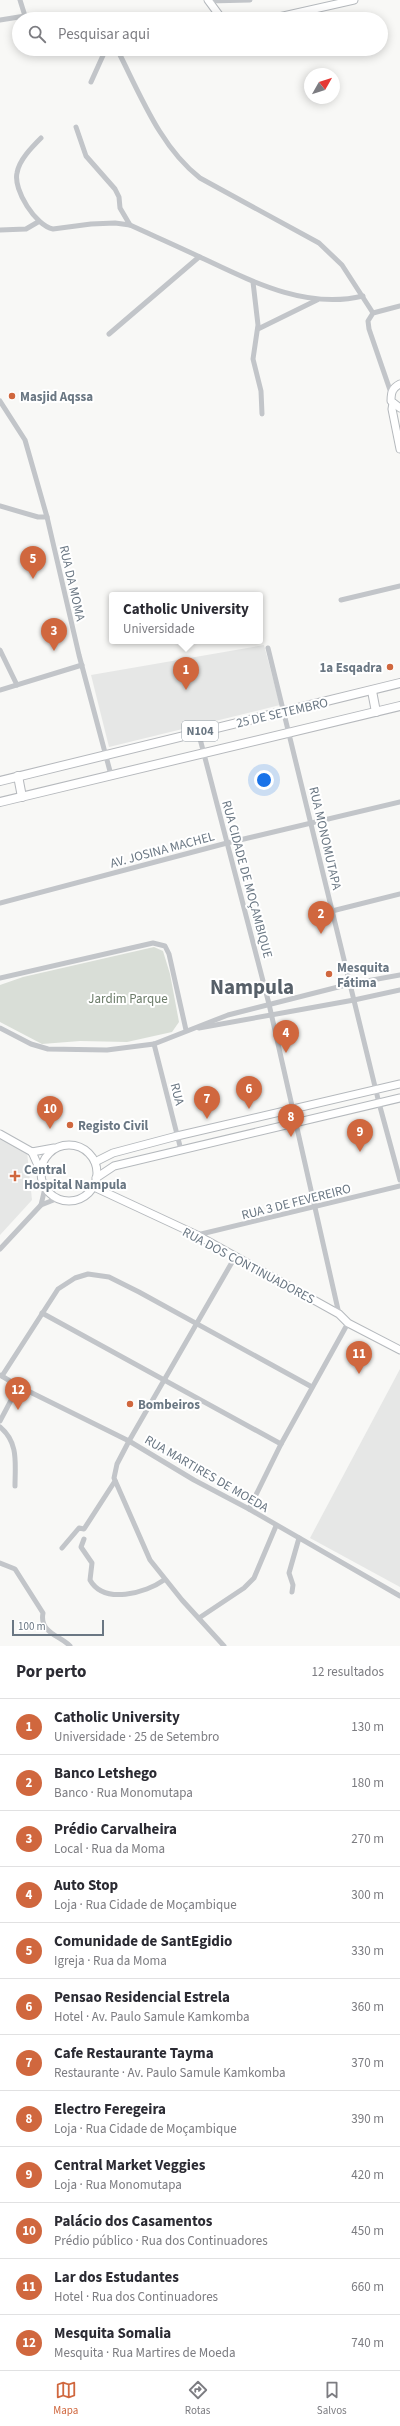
<!DOCTYPE html>
<html lang="pt">
<head>
<meta charset="utf-8">
<style>
	body { margin:0; font-family:"Source Sans 3",sans-serif; background:#f2f2f3; color:#2b2b33 }
	.compass { position:absolute; left:304px; top:68px; width:36px; height:36px; border-radius:50%; background:#fff; box-shadow:0 2px 10px #0003; rotate:51deg }
	.scale { position:absolute; left:12px; bottom:10px; width:92px; box-sizing:border-box; padding-left:4px; border:2px solid #6a7783; border-top:0; font-size:11px; line-height:14px; white-space:nowrap; color:#6a7783; -webkit-text-stroke:3px #fff; paint-order:stroke }
	.you { position:absolute; left:264px; top:780px; width:14px; height:14px; margin:-10px; border:3px solid #fff; border-radius:50%; background:#1a73e8; box-shadow:0 0 0 6px #1a73e833 }
	.badge { display:grid; place-items:center; width:26px; height:26px; border-radius:50%; background:#d0673e; color:#fff; font-size:13px; font-weight:700 }
	.pin { position:absolute; translate:-50% -33px; filter:drop-shadow(0 1px 2px #0008) }
	.pin::after { content:''; position:absolute; top:21px; width:14px; height:12px; background:inherit; clip-path:polygon(0 0,100% 0,50% 100%) }
	.popup { position:absolute; left:109px; top:592px; width:154px; height:52px; box-sizing:border-box; display:grid; place-content:center; border-radius:4px; background:#fff; filter:drop-shadow(0 1px 3px #0005); font-size:13px; white-space:nowrap; color:#7c7c81 }
	.popup b { font-size:15px; color:#2b2b33 }
	.popup::after { content:''; position:absolute; left:50%; top:100%; margin-left:-8px; border:8px solid transparent; border-top-color:#fff }
	.list { margin:0; padding:0; list-style:none }
	h2 { display:flex; justify-content:space-between; align-items:center; height:52px; margin:0; padding:0 16px; font-size:17px }
	h2 small { font-size:13px; font-weight:400; color:#7c7c81 }
	.list li { display:grid; grid-template-columns:26px 1fr auto; gap:12px; align-items:center; box-sizing:border-box; height:56px; padding:0 16px; border-top:1px solid #e1e1e2 }
	.list b { display:block; font-size:15px; white-space:nowrap }
	.list p { margin:0; font-size:13px; white-space:nowrap; color:#7c7c81 }
	.list em { font-size:13px; font-style:normal; color:#7c7c81 }
	.icon { flex:none; width:22px; height:22px; fill:none; stroke:currentColor; stroke-width:2; stroke-linecap:round; stroke-linejoin:round }
	.map { position:relative; flex:none; width:400px; height:1646px; overflow:hidden }
	.search { position:absolute; background:#fff; box-shadow:0 2px 10px #0003; left:12px; right:12px; top:12px; height:44px; display:flex; align-items:center; gap:10px; box-sizing:border-box; padding:0 14px; border-radius:22px; color:#7c7c81; font-size:15px }
	.sheet { height:724px; background:#fff }
	nav { display:flex; justify-content:space-around; align-items:center; box-sizing:border-box; height:56px; border-top:1px solid #e1e1e2; background:#fff; font-size:11px; color:#7c7c81 }
	nav a { display:grid; justify-items:center; gap:2px }
	nav .on { color:#d0673e }
	.map>svg:first-child { display:block }
	.built { fill:#e6e7e6 }
	.green { fill:#d9ded7 }
	.lines { fill:none; stroke-linecap:round; stroke-linejoin:round }
	.secondary-casing { stroke:#b5b9bd; stroke-width:9 }
	.primary-casing { stroke:#b6b9bd; stroke-width:10 }
	.street { stroke:#c2c5c9; stroke-width:5 }
	.secondary { stroke:#fff; stroke-width:7 }
	.primary { stroke:#fff; stroke-width:8 }
	.poi-dot { fill:#d0673e; stroke:#fff; stroke-width:1.5 }
	.labels { text-anchor:middle; stroke-width:4; stroke-linejoin:round; paint-order:stroke }
	.shield { fill:#fff; stroke:#97a0a8; stroke-width:1 }
	.shield-label { font-size:12px; font-weight:bold; fill:#6a7783 }
	.poi-label { font-size:13px; font-weight:bold; fill:#6a7783; stroke:#fff; text-anchor:start }
	.street-label { font-size:13px; fill:#6a7783; stroke:#fff }
	.park-label { font-size:13px; fill:#6b7b68; stroke:#fff }
	.town-label { font-size:21px; font-weight:bold; fill:#576069; stroke:#fff }
</style>
</head>
<body>
<div class="map">
<svg width="400" height="1646" viewBox="0 0 400 1646">
	<rect width="100%" height="100%" fill="#f8f8f6"/>
	<g class="built">
		<path d="M264,645l16,60 -171,42 -18,-72z"/>
		<path d="M0,1138l27,13 5,49 -32,35z"/>
		<path d="M400,1369v218l-90,-49z"/>
	</g>
	<path class="green" d="M154,947l9,4 7,23 9,48 -7,10 -45,10 -47,-1 -38,3 -42,-22v-37l23,-8z"/>
	<g class="lines">
		<g class="secondary-casing">
			<g id="secondary">
				<path d="M208,0l14,19"/>
				<path d="M270,19l84,-19"/>
				<path d="M400,384c-8,4 -9,9 -9,17l9,7"/>
				<path d="M393,403l-1,6 8,40"/>
				<path d="M0,1134l32,18"/>
				<circle cx="69" cy="1173" r="28"/>
				<path d="M32,1152l22,-4"/>
				<path d="M32,1152l8,18"/>
				<path d="M95,1162l18,-9 64,-17 223,-52"/>
				<path d="M96,1178l18,-12 286,-68"/>
				<path d="M94,1187l103,48 142,79 9,9 52,27"/>
			</g>
		</g>
		<g class="primary-casing">
			<g id="primary">
				<path d="M372,691l4,21"/>
				<path d="M18,776l4,21"/>
				<path d="M0,781l400,-98"/>
				<path d="M0,802l400,-96"/>
			</g>
		</g>
		<g class="street">
			<path d="M20,0l5,16 4,3"/>
			<path d="M208,1l42,-1"/>
			<path d="M0,20l25,-4"/>
			<path d="M99,49h16"/>
			<path d="M117,49c23,45 43,98 83,129l119,65 23,22 31,48"/>
			<path d="M91,82l14,-31"/>
			<path d="M76,127l10,29 29,33 4,8 1,11 10,17"/>
			<path d="M41,138c-9,9 -22,22 -24,35 -4,17 19,53 36,56l38,-5 24,-1 15,2c24,11 47,21 70,32 51,24 106,53 163,39"/>
			<path d="M0,230l26,-1 12,-7"/>
			<path d="M253,282l5,43 -5,34 8,32 1,23"/>
			<path d="M258,329l59,-29"/>
			<path d="M109,334l90,-77"/>
			<path d="M391,393l-22,-64 -1,-8 5,-8 27,-7"/>
			<path d="M0,401l25,39 22,77 32,138 32,120"/>
			<path d="M0,506l38,11h9"/>
			<path d="M341,600l59,-14"/>
			<path d="M268,648l111,455 21,77"/>
			<path d="M0,650l17,35"/>
			<path d="M0,690l82,-25"/>
			<path d="M198,731l71,273 70,310"/>
			<path d="M0,903l227,-60 173,-41"/>
			<path d="M332,911l68,-17"/>
			<path d="M0,978l153,-35 12,3 4,8 17,76"/>
			<path d="M0,1028l31,16 17,5 59,1 47,-6 74,-29 122,-31 50,-9"/>
			<path d="M199,1028l155,-28 46,-10"/>
			<path d="M154,1044l27,106"/>
			<path d="M41,1205l4,-17"/>
			<path d="M197,1235l203,-49"/>
			<path d="M0,1249l41,-44 15,-6"/>
			<path d="M42,1313l239,131"/>
			<path d="M0,1375l20,12 109,54 65,39 55,29 151,87"/>
			<path d="M2,1376l56,-87 17,-11 13,-4 21,3 30,15 173,95"/>
			<path d="M0,1421l18,-34"/>
			<path d="M0,1427c19,16 15,36 15,59"/>
			<path d="M249,1509l32,-65 67,-121"/>
			<path d="M84,1539l-3,8 11,16 -2,17c14,25 56,13 74,0"/>
			<path d="M62,1548l17,-20 5,1 31,-48"/>
			<path d="M0,1563l15,6 28,44c-4,20 18,23 27,33"/>
			<path d="M292,1592l1,-7 -4,-12 10,-35"/>
			<path d="M199,1618l45,-30 10,-10 22,-52"/>
			<path d="M224,1646l-42,-46 -32,-40 -36,-82 3,-14 12,-23 106,-184"/>
		</g>
		<use href="#secondary" class="secondary"/>
		<use href="#primary" class="primary"/>
	</g>
	<g class="poi-dot">
		<circle cx="12" cy="396" r="4"/>
		<circle cx="390" cy="667" r="4"/>
		<circle cx="329" cy="974" r="4"/>
		<circle cx="70" cy="1125" r="4"/>
		<path d="M13 1170h4v4h4v4h-4v4h-4v-4h-4v-4h4z"/>
		<circle cx="130" cy="1404" r="4"/>
	</g>
	<g class="labels">
		<rect class="shield" x="182" y="721" width="36" height="20" rx="3"/>
		<g class="shield-label">
			<text x="200" y="735">N104</text>
		</g>
		<g class="poi-label">
			<text x="20" y="401">Masjid Aqssa</text>
			<text x="382" y="672" text-anchor="end">1a Esqadra</text>
			<text x="337" y="972">Mesquita<tspan x="337" dy="15">Fátima</tspan></text>
			<text x="78" y="1130">Registo Civil</text>
			<text x="24" y="1174">Central<tspan x="24" dy="15">Hospital Nampula</tspan></text>
			<text x="138" y="1409">Bombeiros</text>
		</g>
		<g class="street-label">
			<text transform="translate(73 583) rotate(77)" y="5">RUA DA MOMA</text>
			<text transform="translate(282 712) rotate(-13)" y="5">25 DE SETEMBRO</text>
			<text transform="translate(326 838) rotate(77)" y="5">RUA MONOMUTAPA</text>
			<text transform="translate(162 849) rotate(-15)" y="5">AV. JOSINA MACHEL</text>
			<text transform="translate(248 879) rotate(75)" y="5">RUA CIDADE DE MOÇAMBIQUE</text>
			<text transform="translate(178 1094) rotate(76)" y="5">RUA</text>
			<text transform="translate(296 1201) rotate(-14)" y="5">RUA 3 DE FEVEREIRO</text>
			<text transform="translate(249 1265) rotate(28)" y="5">RUA DOS CONTINUADORES</text>
			<text transform="translate(207 1473) rotate(30)" y="5">RUA MARTIRES DE MOEDA</text>
		</g>
		<g class="park-label">
			<text x="128" y="1003">Jardim Parque</text>
		</g>
		<g class="town-label">
			<text x="252" y="994">Nampula</text>
		</g>
	</g>
</svg>
<svg class="compass" viewBox="-18 -18 36 36"><path d="M0-13l5 13h-10z" fill="#e53935"/><path d="M0 13l5-13h-10z" fill="#7c7c81"/></svg>
<div class="scale">100 m</div>
<div class="you"></div>
<div class="pin badge" style="left:186px;top:690px">1</div>
<div class="popup"><b>Catholic University</b>Universidade</div>
<div class="pin badge" style="left:321px;top:934px">2</div>
<div class="pin badge" style="left:54px;top:651px">3</div>
<div class="pin badge" style="left:286px;top:1053px">4</div>
<div class="pin badge" style="left:33px;top:579px">5</div>
<div class="pin badge" style="left:249px;top:1109px">6</div>
<div class="pin badge" style="left:207px;top:1119px">7</div>
<div class="pin badge" style="left:291px;top:1137px">8</div>
<div class="pin badge" style="left:360px;top:1152px">9</div>
<div class="pin badge" style="left:50px;top:1129px">10</div>
<div class="pin badge" style="left:359px;top:1374px">11</div>
<div class="pin badge" style="left:18px;top:1410px">12</div>
<div class="search"><svg class="icon" aria-label="search" viewBox="0 0 24 24"><circle cx="10" cy="10" r="6"/><path d="M15 15l6 6"/></svg>Pesquisar aqui</div>
</div>
<section class="sheet">
<h2>Por perto<small>12 resultados</small></h2>
<ul class="list">
<li><span class="badge">1</span><div><b>Catholic University</b><p>Universidade · 25 de Setembro</p></div><em>130 m</em></li>
<li><span class="badge">2</span><div><b>Banco Letshego</b><p>Banco · Rua Monomutapa</p></div><em>180 m</em></li>
<li><span class="badge">3</span><div><b>Prédio Carvalheira</b><p>Local · Rua da Moma</p></div><em>270 m</em></li>
<li><span class="badge">4</span><div><b>Auto Stop</b><p>Loja · Rua Cidade de Moçambique</p></div><em>300 m</em></li>
<li><span class="badge">5</span><div><b>Comunidade de SantEgidio</b><p>Igreja · Rua da Moma</p></div><em>330 m</em></li>
<li><span class="badge">6</span><div><b>Pensao Residencial Estrela</b><p>Hotel · Av. Paulo Samule Kamkomba</p></div><em>360 m</em></li>
<li><span class="badge">7</span><div><b>Cafe Restaurante Tayma</b><p>Restaurante · Av. Paulo Samule Kamkomba</p></div><em>370 m</em></li>
<li><span class="badge">8</span><div><b>Electro Feregeira</b><p>Loja · Rua Cidade de Moçambique</p></div><em>390 m</em></li>
<li><span class="badge">9</span><div><b>Central Market Veggies</b><p>Loja · Rua Monomutapa</p></div><em>420 m</em></li>
<li><span class="badge">10</span><div><b>Palácio dos Casamentos</b><p>Prédio público · Rua dos Continuadores</p></div><em>450 m</em></li>
<li><span class="badge">11</span><div><b>Lar dos Estudantes</b><p>Hotel · Rua dos Continuadores</p></div><em>660 m</em></li>
<li><span class="badge">12</span><div><b>Mesquita Somalia</b><p>Mesquita · Rua Martires de Moeda</p></div><em>740 m</em></li>
</ul>
</section>
<nav>
<a class="on"><svg class="icon" aria-label="map" viewBox="0 0 24 24"><path d="M3 6l6-2 6 2 6-2v14l-6 2-6-2-6 2zM9 4v14M15 6v14"/></svg>Mapa</a>
<a><svg class="icon" aria-label="directions" viewBox="0 0 24 24"><path d="M12 3l9 9-9 9-9-9zM9 14v-3h6M13 9l2 2-2 2"/></svg>Rotas</a>
<a><svg class="icon" aria-label="saved" viewBox="0 0 24 24"><path d="M7 4h10v16l-5-4-5 4z"/></svg>Salvos</a>
</nav>
</body>
</html>
